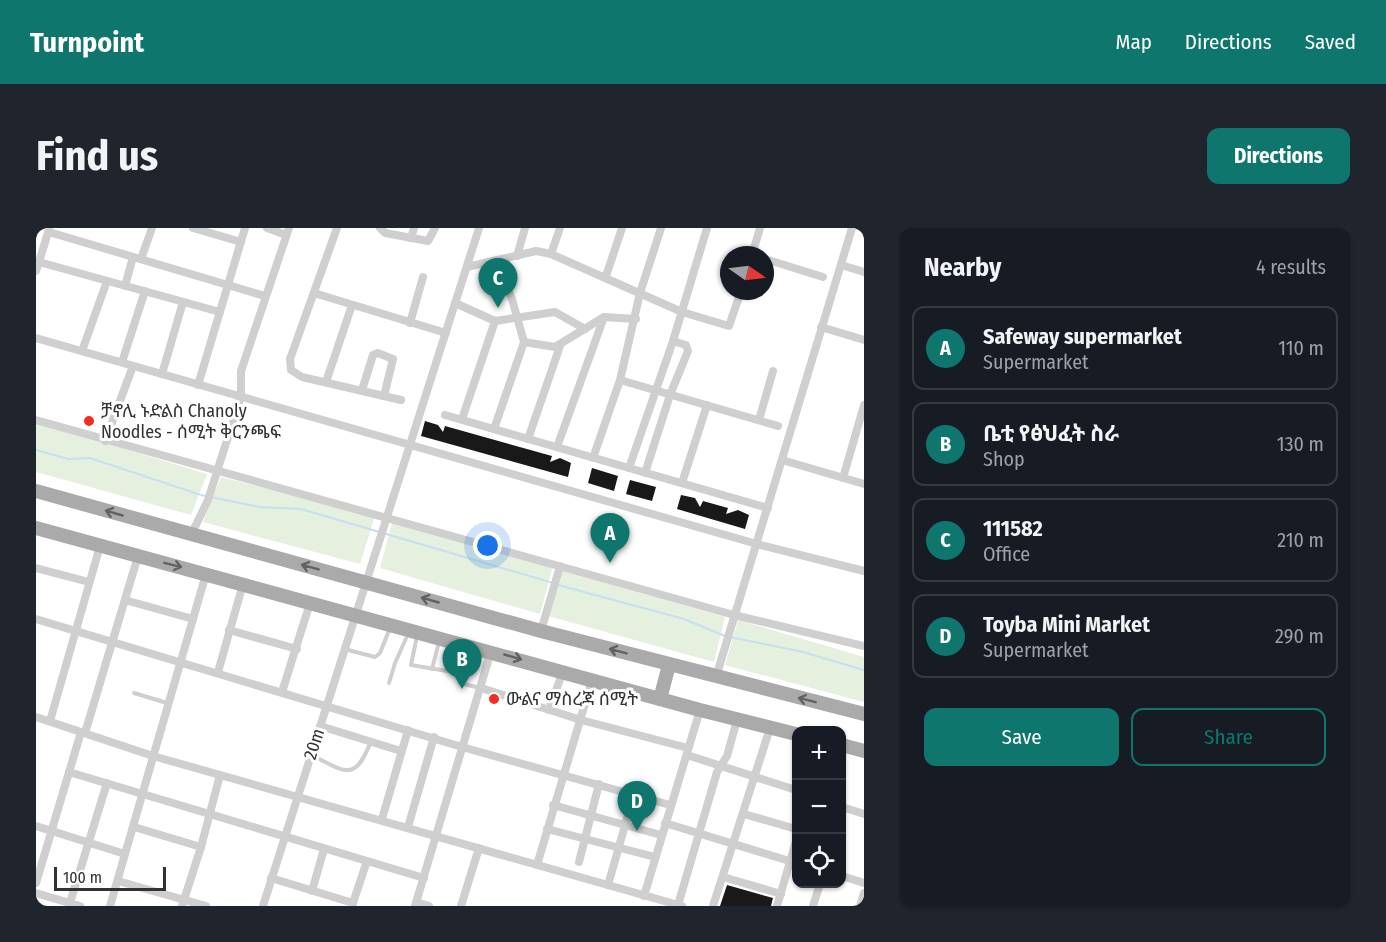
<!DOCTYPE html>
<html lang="en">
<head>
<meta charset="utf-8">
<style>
	body { margin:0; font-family:"Fira Sans Condensed","Noto Sans Ethiopic",sans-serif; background:#20242c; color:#f1f3f6 }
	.controls { position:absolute; right:18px; bottom:18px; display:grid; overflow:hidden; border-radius:12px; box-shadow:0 2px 4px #0004 }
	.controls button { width:54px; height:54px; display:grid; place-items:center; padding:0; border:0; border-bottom:2px solid #363941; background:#171b24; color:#f1f3f6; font:30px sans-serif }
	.compass { position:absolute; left:684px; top:18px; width:54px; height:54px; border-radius:50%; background:#171b24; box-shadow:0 2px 4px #0004; rotate:104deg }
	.scale { position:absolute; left:18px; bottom:15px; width:112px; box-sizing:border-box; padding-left:6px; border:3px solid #323232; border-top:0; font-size:16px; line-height:21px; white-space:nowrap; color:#323232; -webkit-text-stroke:4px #fff; paint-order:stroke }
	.you { position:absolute; left:452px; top:318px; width:21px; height:21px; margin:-15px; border:4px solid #fff; border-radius:50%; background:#1a73e8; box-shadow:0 0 0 9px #1a73e833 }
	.badge { display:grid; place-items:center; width:39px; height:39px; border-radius:50%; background:#0f766e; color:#fff; font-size:20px; font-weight:700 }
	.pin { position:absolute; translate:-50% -50px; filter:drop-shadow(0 2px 3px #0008) }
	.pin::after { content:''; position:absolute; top:32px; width:21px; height:18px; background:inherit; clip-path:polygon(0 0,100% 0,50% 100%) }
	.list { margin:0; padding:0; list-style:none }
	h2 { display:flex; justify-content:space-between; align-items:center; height:78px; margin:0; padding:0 24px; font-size:26px }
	h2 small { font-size:20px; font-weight:400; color:#9ea1a6 }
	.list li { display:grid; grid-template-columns:39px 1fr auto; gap:18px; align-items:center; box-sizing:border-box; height:84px; margin:0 12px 12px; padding:0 12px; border:2px solid #363941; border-radius:12px }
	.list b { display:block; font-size:22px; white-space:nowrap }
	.list p { margin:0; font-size:20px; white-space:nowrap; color:#9ea1a6 }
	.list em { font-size:20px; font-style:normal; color:#9ea1a6 }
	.actions { display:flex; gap:12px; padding:18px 24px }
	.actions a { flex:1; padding:14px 0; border:2px solid #0f766e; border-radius:12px; text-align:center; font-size:21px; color:#0f766e }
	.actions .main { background:#0f766e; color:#fff }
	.icon { flex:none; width:33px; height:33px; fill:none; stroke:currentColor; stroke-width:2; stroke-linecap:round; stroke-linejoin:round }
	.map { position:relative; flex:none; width:828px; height:678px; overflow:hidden; border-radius:12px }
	header { display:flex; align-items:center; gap:36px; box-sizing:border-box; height:84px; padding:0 30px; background:#0f766e; color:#fff }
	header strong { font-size:28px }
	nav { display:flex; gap:33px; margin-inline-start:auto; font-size:21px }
	.intro { display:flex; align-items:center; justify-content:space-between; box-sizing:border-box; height:144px; padding:0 36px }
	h1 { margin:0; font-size:42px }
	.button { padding:15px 27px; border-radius:12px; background:#0f766e; color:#fff; font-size:21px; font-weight:700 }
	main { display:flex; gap:36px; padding:0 36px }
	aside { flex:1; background:#171b24; border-radius:12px; box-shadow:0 2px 4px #0004 }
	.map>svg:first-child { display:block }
	.green { fill:#e6f0df }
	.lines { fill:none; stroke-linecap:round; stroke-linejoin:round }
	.stream { stroke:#cadef1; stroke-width:2 }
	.building { fill:#191919 }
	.service { stroke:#cfcfcf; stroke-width:4 }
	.minor { stroke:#cfcfcf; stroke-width:8 }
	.primary { stroke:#aaa; stroke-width:14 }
	.oneway { stroke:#626262 }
	.poi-dot { fill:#f72b26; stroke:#fff; stroke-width:2 }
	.labels { text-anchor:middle; stroke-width:6; stroke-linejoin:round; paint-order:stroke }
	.poi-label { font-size:18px; fill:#323232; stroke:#fff; text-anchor:start }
	.street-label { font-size:18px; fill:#323232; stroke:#fff }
</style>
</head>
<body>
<header>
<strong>Turnpoint</strong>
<nav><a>Map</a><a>Directions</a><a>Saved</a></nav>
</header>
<div class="intro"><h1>Find us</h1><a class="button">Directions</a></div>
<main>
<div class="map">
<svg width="828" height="678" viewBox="0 0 828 678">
	<rect width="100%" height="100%" fill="#fff"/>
	<g class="green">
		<path d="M0,194l171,52 -16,41 -155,-43z"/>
		<path d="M185,249l154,39 -15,48 -157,-42z"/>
		<path d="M357,292l160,46 -13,48 -160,-46z"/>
		<path d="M526,343l163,46 -11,45 -166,-46z"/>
		<path d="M702,392l126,37v45l-139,-37z"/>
	</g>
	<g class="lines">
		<g class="stream">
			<path d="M0,222l32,9 22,-1 111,37 58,12 42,2 252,74"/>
			<path d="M522,357l126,34 41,17"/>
			<path d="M694,409l73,15 61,18"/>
		</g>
	</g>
	<g class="building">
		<path d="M389,193l13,4 5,7 2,-6 107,30 -2,6 10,-4 11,5 -3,14 -147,-41z"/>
		<path d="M556,240l26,8 -4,15 -26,-8z"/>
		<path d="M594,252l26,7 -4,14 -26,-7z"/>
		<path d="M645,267l14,3 5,9 3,-6 25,7 -2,6 12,-4 11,5 -4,14 -68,-20z"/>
		<path d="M691,657l46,13 -2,8h-51z"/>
	</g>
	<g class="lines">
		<g class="service">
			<path d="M381,408l-6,29 36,6 8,-26"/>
			<path d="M308,421l31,8 5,-4 10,-25"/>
			<path d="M396,441l7,-27"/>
			<path d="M353,455l6,-20 13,-29"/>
			<path d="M424,455l20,5"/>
			<path d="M98,465l33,10"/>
			<path d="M276,527c33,17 43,28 59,-14"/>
		</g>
		<g class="minor">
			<path d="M157,0l48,14"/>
			<path d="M231,0l19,7"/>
			<path d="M301,0l-47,131 1,11 11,7 99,23"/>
			<path d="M344,0l5,5 43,8 7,-13"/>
			<path d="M625,0l-21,65 -20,87 158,46"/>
			<path d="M13,1l-10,33 181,50"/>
			<path d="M13,4l216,64"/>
			<path d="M375,10l3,-10"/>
			<path d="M515,26l9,-26"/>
			<path d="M716,27l8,-27"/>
			<path d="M481,28l8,-28"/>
			<path d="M105,31l11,-31"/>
			<path d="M729,31l58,18"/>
			<path d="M805,37l23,7"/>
			<path d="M431,39l69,-16 15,3 131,58 47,14 12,-35"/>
			<path d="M0,43l3,-9"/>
			<path d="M570,48l16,-48"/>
			<path d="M89,58l8,-29"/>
			<path d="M278,65l132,40"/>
			<path d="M419,75l40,18 -33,98"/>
			<path d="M459,93l60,-9 30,17"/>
			<path d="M374,95l13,-46"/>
			<path d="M785,99l43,13"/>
			<path d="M0,110l721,206 107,27"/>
			<path d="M488,114l31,5 49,-30 32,2"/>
			<path d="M46,123l25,-70"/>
			<path d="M86,134l23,-71"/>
			<path d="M126,146l21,-72"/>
			<path d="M290,154l26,-77"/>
			<path d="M162,157l47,-157"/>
			<path d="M326,162l11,-35 5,-2 15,6 -9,37"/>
			<path d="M409,187l323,93"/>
			<path d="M0,192l698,195 130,31"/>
			<path d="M723,192l14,-49"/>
			<path d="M458,201l30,-87 -12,-43 -17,-38"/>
			<path d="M492,211l32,-93"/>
			<path d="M69,213l28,-75"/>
			<path d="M521,219l47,-130"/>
			<path d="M557,230l27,-78"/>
			<path d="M746,232l82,24"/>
			<path d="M593,240l44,-127 34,-113"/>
			<path d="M609,245l25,-78 18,-44 -2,-6 -13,-4"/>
			<path d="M807,250l21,-73"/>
			<path d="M646,255l25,-78"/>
			<path d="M155,307l17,-35 33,-104v-25l48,-143"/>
			<path d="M0,340l53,14"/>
			<path d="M89,372l68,19"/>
			<path d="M0,391l426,128 208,58"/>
			<path d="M193,402l68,19"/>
			<path d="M505,403l19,-65"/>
			<path d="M182,444l25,-88"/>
			<path d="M680,449l136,-449"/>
			<path d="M445,460l100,32 107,28"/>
			<path d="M246,464l28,-89"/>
			<path d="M513,482l14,-39"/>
			<path d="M0,489l117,39 529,150"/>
			<path d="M14,493l50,-175"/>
			<path d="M284,498l81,25"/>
			<path d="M49,505l53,-177"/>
			<path d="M651,527l109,35"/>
			<path d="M33,544l355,106"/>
			<path d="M517,577l108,30"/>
			<path d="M806,579l22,7"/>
			<path d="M708,586l52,15"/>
			<path d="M346,591l26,-89"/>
			<path d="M629,595l131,40"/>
			<path d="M0,598l89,28"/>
			<path d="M98,599l67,20"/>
			<path d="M372,599l26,-90"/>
			<path d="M511,601l108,28"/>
			<path d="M543,634l20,-78"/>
			<path d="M501,637l55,-185"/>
			<path d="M806,648l22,7"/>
			<path d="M687,649l58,17"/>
			<path d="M235,650l82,25"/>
			<path d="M82,653l88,25"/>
			<path d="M0,655l45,-151"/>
			<path d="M572,657l26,-91"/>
			<path d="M276,663l12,-42"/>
			<path d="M0,665l44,13"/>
			<path d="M608,668l56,-186"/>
			<path d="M380,674l13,4"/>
			<path d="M642,677l39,-133 10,-16 10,-36"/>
			<path d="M33,678l38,-123"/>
			<path d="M74,678l96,-332"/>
			<path d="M146,678l19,-59 19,-72"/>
			<path d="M227,678l216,-678"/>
			<path d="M316,678l15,-45"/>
			<path d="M379,678l76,-255"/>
			<path d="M425,678l18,-58"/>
			<path d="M677,678l57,-178"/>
			<path d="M741,678l19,-65"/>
			<path d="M777,678l7,-22"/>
			<path d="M824,678l4,-13"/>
		</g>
		<g class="primary">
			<path d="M0,263l505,140 323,83"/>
			<path d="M0,300l664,182 96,24"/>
			<path d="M624,471l9,-34"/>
			<path d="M806,517l22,6"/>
		</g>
	</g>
	<defs><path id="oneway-shaft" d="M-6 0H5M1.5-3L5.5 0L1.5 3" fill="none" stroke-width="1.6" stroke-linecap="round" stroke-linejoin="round" transform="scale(1.5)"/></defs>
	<g class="oneway">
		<use href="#oneway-shaft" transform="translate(78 285) rotate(-164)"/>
		<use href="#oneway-shaft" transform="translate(137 337) rotate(14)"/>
		<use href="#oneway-shaft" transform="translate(274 339) rotate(-165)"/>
		<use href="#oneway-shaft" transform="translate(394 372) rotate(-164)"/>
		<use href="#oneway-shaft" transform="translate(582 423) rotate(-165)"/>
		<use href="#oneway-shaft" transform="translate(477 429) rotate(16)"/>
		<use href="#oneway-shaft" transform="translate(771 472) rotate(-166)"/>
	</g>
	<g class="poi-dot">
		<circle cx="53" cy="193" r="6"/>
		<circle cx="458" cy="471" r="6"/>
	</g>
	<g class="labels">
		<g class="poi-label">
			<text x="65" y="189">ቻኖሊ ኑድልስ Chanoly<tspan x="65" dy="21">Noodles - ሰሚት ቅርንጫፍ</tspan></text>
			<text x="470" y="477">ውልና ማስረጃ ሰሚት</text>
		</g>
		<g class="street-label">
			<text transform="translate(278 516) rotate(-72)" y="6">20m</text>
		</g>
	</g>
</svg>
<div class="controls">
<button>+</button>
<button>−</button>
<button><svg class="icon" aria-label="locate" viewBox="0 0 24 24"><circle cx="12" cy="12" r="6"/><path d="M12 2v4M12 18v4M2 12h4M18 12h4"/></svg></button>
</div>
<svg class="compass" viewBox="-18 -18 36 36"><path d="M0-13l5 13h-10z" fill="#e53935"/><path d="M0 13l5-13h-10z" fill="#9ea1a6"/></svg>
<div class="scale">100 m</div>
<div class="you"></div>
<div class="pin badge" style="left:574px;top:335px">A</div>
<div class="pin badge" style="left:426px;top:461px">B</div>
<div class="pin badge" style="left:462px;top:80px">C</div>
<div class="pin badge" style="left:601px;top:603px">D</div>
</div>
<aside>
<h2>Nearby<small>4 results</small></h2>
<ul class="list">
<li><span class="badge">A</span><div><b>Safeway supermarket</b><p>Supermarket</p></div><em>110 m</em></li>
<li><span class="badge">B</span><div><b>ቤቲ የፅህፈት ስራ</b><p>Shop</p></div><em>130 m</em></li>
<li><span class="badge">C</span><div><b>111582</b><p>Office</p></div><em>210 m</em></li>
<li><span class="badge">D</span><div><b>Toyba Mini Market</b><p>Supermarket</p></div><em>290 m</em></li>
</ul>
<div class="actions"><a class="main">Save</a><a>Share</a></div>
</aside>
</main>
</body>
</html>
